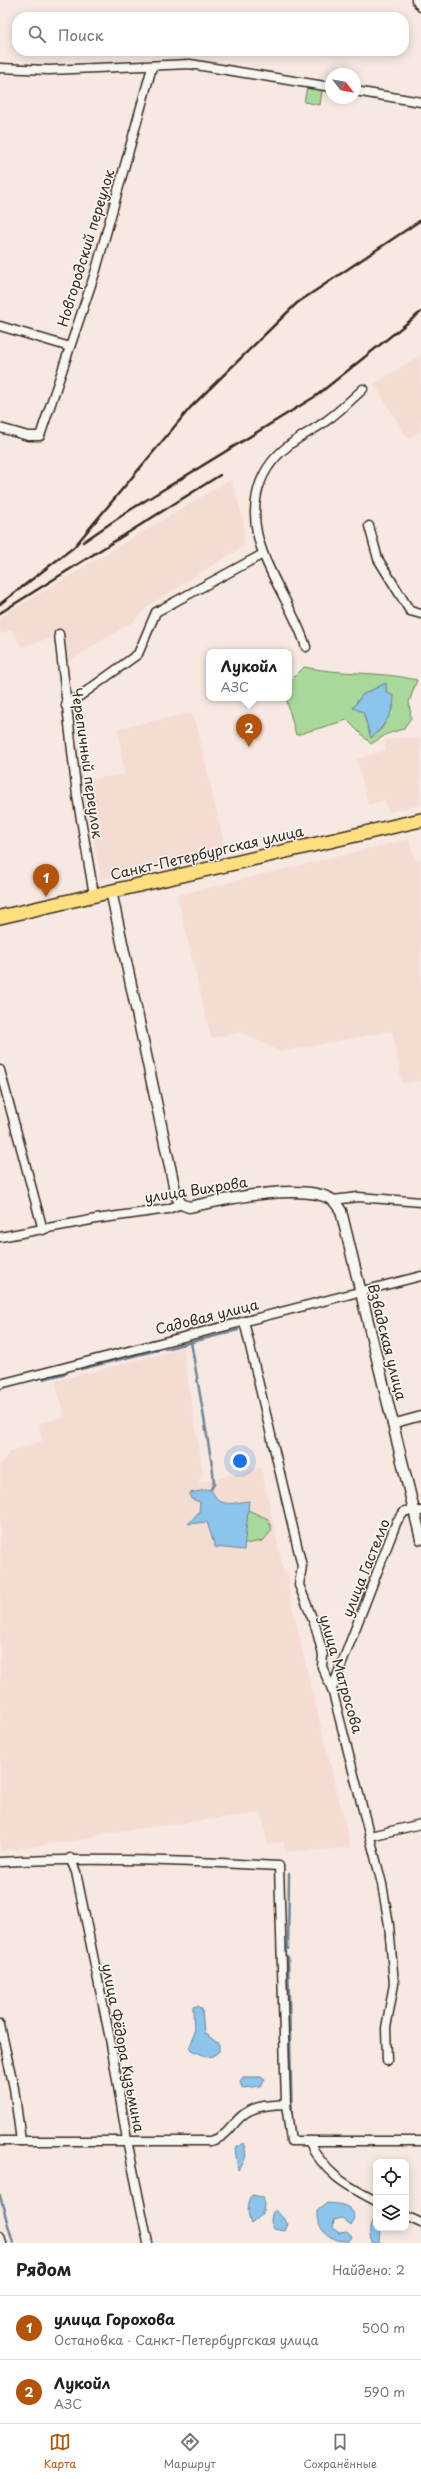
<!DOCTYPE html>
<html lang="ru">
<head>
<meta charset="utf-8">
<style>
	body { margin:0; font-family:"Playpen Sans",sans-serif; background:#f6f6f6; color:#202124 }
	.controls { position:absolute; right:12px; bottom:12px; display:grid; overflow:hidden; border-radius:8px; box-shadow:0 2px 10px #0003 }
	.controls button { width:36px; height:36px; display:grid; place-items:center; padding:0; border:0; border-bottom:1px solid #e0e0e0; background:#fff; color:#202124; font:20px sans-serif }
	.compass { position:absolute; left:325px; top:68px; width:36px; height:36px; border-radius:50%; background:#fff; box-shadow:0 2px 10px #0003; rotate:121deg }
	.you { position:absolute; left:240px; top:1461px; width:14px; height:14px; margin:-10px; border:3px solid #fff; border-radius:50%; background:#1a73e8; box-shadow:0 0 0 6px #1a73e833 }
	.badge { display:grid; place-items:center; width:26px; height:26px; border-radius:50%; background:#b45309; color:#fff; font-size:13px; font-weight:700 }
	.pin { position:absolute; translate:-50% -33px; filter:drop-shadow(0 1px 2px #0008) }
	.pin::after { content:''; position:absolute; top:21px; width:14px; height:12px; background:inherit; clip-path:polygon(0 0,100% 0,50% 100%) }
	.popup { position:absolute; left:206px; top:649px; width:86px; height:52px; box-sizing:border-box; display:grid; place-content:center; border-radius:8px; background:#fff; filter:drop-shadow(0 1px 3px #0005); font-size:13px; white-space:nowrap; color:#757577 }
	.popup b { font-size:15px; color:#202124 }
	.popup::after { content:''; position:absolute; left:50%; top:100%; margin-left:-8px; border:8px solid transparent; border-top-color:#fff }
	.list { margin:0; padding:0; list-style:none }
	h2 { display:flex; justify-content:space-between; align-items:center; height:52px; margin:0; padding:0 16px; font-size:17px }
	h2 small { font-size:13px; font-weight:400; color:#757577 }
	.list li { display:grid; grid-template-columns:26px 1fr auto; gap:12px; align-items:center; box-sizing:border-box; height:64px; padding:0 16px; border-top:1px solid #e0e0e0 }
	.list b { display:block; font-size:15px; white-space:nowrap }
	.list p { margin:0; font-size:13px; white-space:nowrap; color:#757577 }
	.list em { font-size:13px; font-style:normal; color:#757577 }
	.icon { flex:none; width:22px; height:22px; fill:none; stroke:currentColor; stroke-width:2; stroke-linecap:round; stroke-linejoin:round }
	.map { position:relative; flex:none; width:421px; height:2243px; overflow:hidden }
	.search { position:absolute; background:#fff; box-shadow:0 2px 10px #0003; left:12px; right:12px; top:12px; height:44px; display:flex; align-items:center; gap:10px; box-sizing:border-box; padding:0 14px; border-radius:16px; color:#757577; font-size:15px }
	.sheet { height:180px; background:#fff }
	nav { display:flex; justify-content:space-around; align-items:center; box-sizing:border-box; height:56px; border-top:1px solid #e0e0e0; background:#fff; font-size:11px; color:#757577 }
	nav a { display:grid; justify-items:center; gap:2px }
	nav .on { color:#b45309 }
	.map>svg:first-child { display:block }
	.built { fill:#f4dcd3 }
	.green { fill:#a8d99a; stroke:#72825c; fill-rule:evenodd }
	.water { fill:#8cc4eb; stroke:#6c8699 }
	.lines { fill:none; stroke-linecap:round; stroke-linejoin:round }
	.stream { stroke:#6c8699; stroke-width:2.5 }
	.minor-casing { stroke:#3b2a1e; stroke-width:11 }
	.tertiary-casing { stroke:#3b2a1e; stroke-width:13 }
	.primary-casing { stroke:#3b2a1e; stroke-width:16 }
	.minor { stroke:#f6f6f2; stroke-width:8 }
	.tertiary { stroke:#f6f6f2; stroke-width:10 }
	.primary { stroke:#fedf80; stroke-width:13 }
	.rail { stroke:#3b2a1e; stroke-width:2.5 }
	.labels { text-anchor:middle; stroke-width:3; stroke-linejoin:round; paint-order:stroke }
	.street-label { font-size:14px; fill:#3b2a1e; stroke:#f6f6f2 }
</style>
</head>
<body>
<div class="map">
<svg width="421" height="2243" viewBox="0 0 421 2243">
	<rect width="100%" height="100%" fill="#f7e9e2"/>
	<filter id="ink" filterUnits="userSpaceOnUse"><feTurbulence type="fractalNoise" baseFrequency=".025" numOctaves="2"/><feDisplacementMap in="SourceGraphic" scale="8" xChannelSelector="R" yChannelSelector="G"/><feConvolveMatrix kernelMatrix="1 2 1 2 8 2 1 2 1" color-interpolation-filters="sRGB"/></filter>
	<g filter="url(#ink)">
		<g class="built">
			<path d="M421,355v76l-13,8 -34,-55z"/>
			<path d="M231,479l12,38 2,28 -95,60 -16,16 -70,43h-6l-5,-27 -32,10 -9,-17 -12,4v-17z"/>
			<path d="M191,713l7,17 28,122 -125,27 -19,-98 42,-7 -6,-46z"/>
			<path d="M404,737l17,2v66l-33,7 -4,-12 -16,5 -11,-46 29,-9 -2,-10z"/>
			<path d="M409,839l6,21 6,-1v222l-19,3 -10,-53 -112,21 -39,-20 -30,6 -34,-143z"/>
			<path d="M183,1348l20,126 -5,9 63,-16 23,106h4l2,9 -3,2 21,90 43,174 -66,4 -2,-10 -15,3 -7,-32 -164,21 -4,4 -93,13v-386l9,-13 33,-11 -3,-18 25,-6 -9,-36z"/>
		</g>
		<g class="green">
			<path d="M307,87l15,3 -2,15 -16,-3z"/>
			<path d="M304,667c37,8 76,4 113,13l-8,22 2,16 -8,11 -16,5 -16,10 -24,-24 -51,15 -10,-37h3v-16zM386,683v9l8,14 -12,22 -11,10 -8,-26 -7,-10 5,-4 1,-3z"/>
			<path d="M248,1510l20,9 4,11 -9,11 -19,3z"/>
		</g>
		<g class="water">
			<path d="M386,683v9l8,4c0,18 -11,31 -23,42l-8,-26 -10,-4 9,-13z"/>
			<path d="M211,1489c9,20 19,14 38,12l-5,49 -29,-3 -8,-25 -19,2 11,-12 1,-10 -9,-3 -1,-6z"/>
			<path d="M197,2006l5,3 2,24 15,11v7l-5,5 -7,1 -15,-7 -2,-4c6,-12 3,-25 3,-39z"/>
			<path d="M243,2077h18l4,3 -4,6 -19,2 -2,-7z"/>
			<path d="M243,2143c5,11 3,18 -5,27l-3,-21z"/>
			<path d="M252,2195l11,2c3,13 -1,19 -12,27 -4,-11 -4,-19 1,-29z"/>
			<path d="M327,2203c13,1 25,1 28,15l-4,7 -9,-7 -8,2 -1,8 6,5 8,-1 5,5 -3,4c-17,2 -34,-12 -32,-30z"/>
			<path d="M276,2210l12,14 -3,7 -11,-2 -3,-7 1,-9z"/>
			<path d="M372,2221l4,1v6h4l-1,15h-7c-3,-8 -3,-14 0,-22z"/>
		</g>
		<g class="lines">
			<g class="stream">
				<path d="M191,1342l22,129 1,13 -3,5"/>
				<path d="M165,1349l73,-19"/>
				<path d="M81,1369l77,-19"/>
				<path d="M43,1379l24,-6"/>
				<path d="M288,1949l1,-75"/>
				<path d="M288,1957l4,166"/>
				<path d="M0,2196l13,47"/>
			</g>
			<g class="minor-casing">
				<g id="minor">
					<path d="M416,0l5,7"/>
					<path d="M0,68l49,2 141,-6 141,23"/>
					<path d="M355,91l66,11"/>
					<path d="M0,326l70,21"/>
					<path d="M0,428l28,8h12l56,-166 56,-203"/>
					<path d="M369,526l9,33 32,52 11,3"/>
					<path d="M59,634l18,162 17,99"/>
					<path d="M306,647c-10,-33 -31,-61 -43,-94 -15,-39 -10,-80 25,-107 12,-10 26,-16 38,-25 13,-9 25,-21 37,-32"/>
					<path d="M66,706l72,-52 18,-42 107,-58"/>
					<path d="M0,1070l43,160"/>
					<path d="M333,1200l25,-3 63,5"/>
					<path d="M0,1237l96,-18 72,-10 13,-5"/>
					<path d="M244,1321l58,245 -3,19 17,43 7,27 -1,12 10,22 50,195 7,41 5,59 -8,44 1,33"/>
					<path d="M0,1384l421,-108"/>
					<path d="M392,1424l29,-8"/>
					<path d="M332,1689l65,-168 8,-10h16"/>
					<path d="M370,1836l51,-12"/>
					<path d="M70,1858l6,14 35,172 16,96 21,103"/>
					<path d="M0,1862c94,-5 186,-1 279,4l7,238 5,37h130"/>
					<path d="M0,2025l14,63 7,53"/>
					<path d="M0,2141h210c22,-5 22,-22 39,-30 11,-6 24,-6 37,-7"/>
					<path d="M309,2141c15,32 36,44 67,60"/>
					<path d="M406,2216l15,7"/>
					<path d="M0,2236l2,7"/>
				</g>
			</g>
			<g class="tertiary-casing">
				<path id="tertiary" d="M111,891l65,304 5,9 8,3c34,-7 112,-25 142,-8 4,2 7,8 10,12l80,328"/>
			</g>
			<g class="primary-casing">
				<path id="primary" d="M0,917l421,-97"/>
			</g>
			<use href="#minor" class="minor"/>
			<use href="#tertiary" class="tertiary"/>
			<use href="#primary" class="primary"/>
			<g class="rail">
				<path d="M83,542l47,-32 186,-114 105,-84"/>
				<path d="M0,604l74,-57 116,-139 107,-105 124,-83"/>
				<path d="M0,613l220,-138"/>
			</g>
		</g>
	</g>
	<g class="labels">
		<g class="street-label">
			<text transform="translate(86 248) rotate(-73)" y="5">Новгородский переулок</text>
			<text transform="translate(87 763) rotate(82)" y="5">Черепичный переулок</text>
			<text transform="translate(207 853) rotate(-13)" y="5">Санкт-Петербургская улица</text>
			<text transform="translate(196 1190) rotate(-9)" y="5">улица Вихрова</text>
			<text transform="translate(207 1317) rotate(-14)" y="5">Садовая улица</text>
			<text transform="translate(387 1342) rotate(76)" y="5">Взвадская улица</text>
			<text transform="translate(366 1568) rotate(-68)" y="5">улица Гастелло</text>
			<text transform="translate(341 1674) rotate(74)" y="5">улица Матросова</text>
			<text transform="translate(123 2048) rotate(79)" y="5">улица Фёдора Кузьмина</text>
		</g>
	</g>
</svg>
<div class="controls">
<button><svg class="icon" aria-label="locate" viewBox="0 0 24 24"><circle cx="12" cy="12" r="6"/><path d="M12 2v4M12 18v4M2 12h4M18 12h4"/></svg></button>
<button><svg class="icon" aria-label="layers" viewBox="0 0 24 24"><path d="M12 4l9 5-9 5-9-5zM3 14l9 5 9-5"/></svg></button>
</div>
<svg class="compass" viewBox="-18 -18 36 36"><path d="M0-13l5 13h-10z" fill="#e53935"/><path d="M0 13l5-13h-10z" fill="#757577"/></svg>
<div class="you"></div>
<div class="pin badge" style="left:46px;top:897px">1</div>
<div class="pin badge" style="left:249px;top:747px">2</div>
<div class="popup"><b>Лукойл</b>АЗС</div>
<div class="search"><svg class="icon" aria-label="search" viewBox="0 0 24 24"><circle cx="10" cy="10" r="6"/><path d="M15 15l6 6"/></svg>Поиск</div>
</div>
<section class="sheet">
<h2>Рядом<small>Найдено: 2</small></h2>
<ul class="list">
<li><span class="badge">1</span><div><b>улица Горохова</b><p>Остановка · Санкт-Петербургская улица</p></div><em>500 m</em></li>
<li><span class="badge">2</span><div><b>Лукойл</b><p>АЗС</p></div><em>590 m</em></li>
</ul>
</section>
<nav>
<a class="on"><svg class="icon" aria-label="map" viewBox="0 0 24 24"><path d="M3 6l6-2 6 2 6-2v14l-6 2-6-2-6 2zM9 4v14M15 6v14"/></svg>Карта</a>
<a><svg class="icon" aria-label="directions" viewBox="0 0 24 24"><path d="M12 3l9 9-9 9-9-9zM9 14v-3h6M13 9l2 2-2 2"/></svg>Маршрут</a>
<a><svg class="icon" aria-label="saved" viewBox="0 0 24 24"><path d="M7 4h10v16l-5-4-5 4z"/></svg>Сохранённые</a>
</nav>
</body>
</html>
